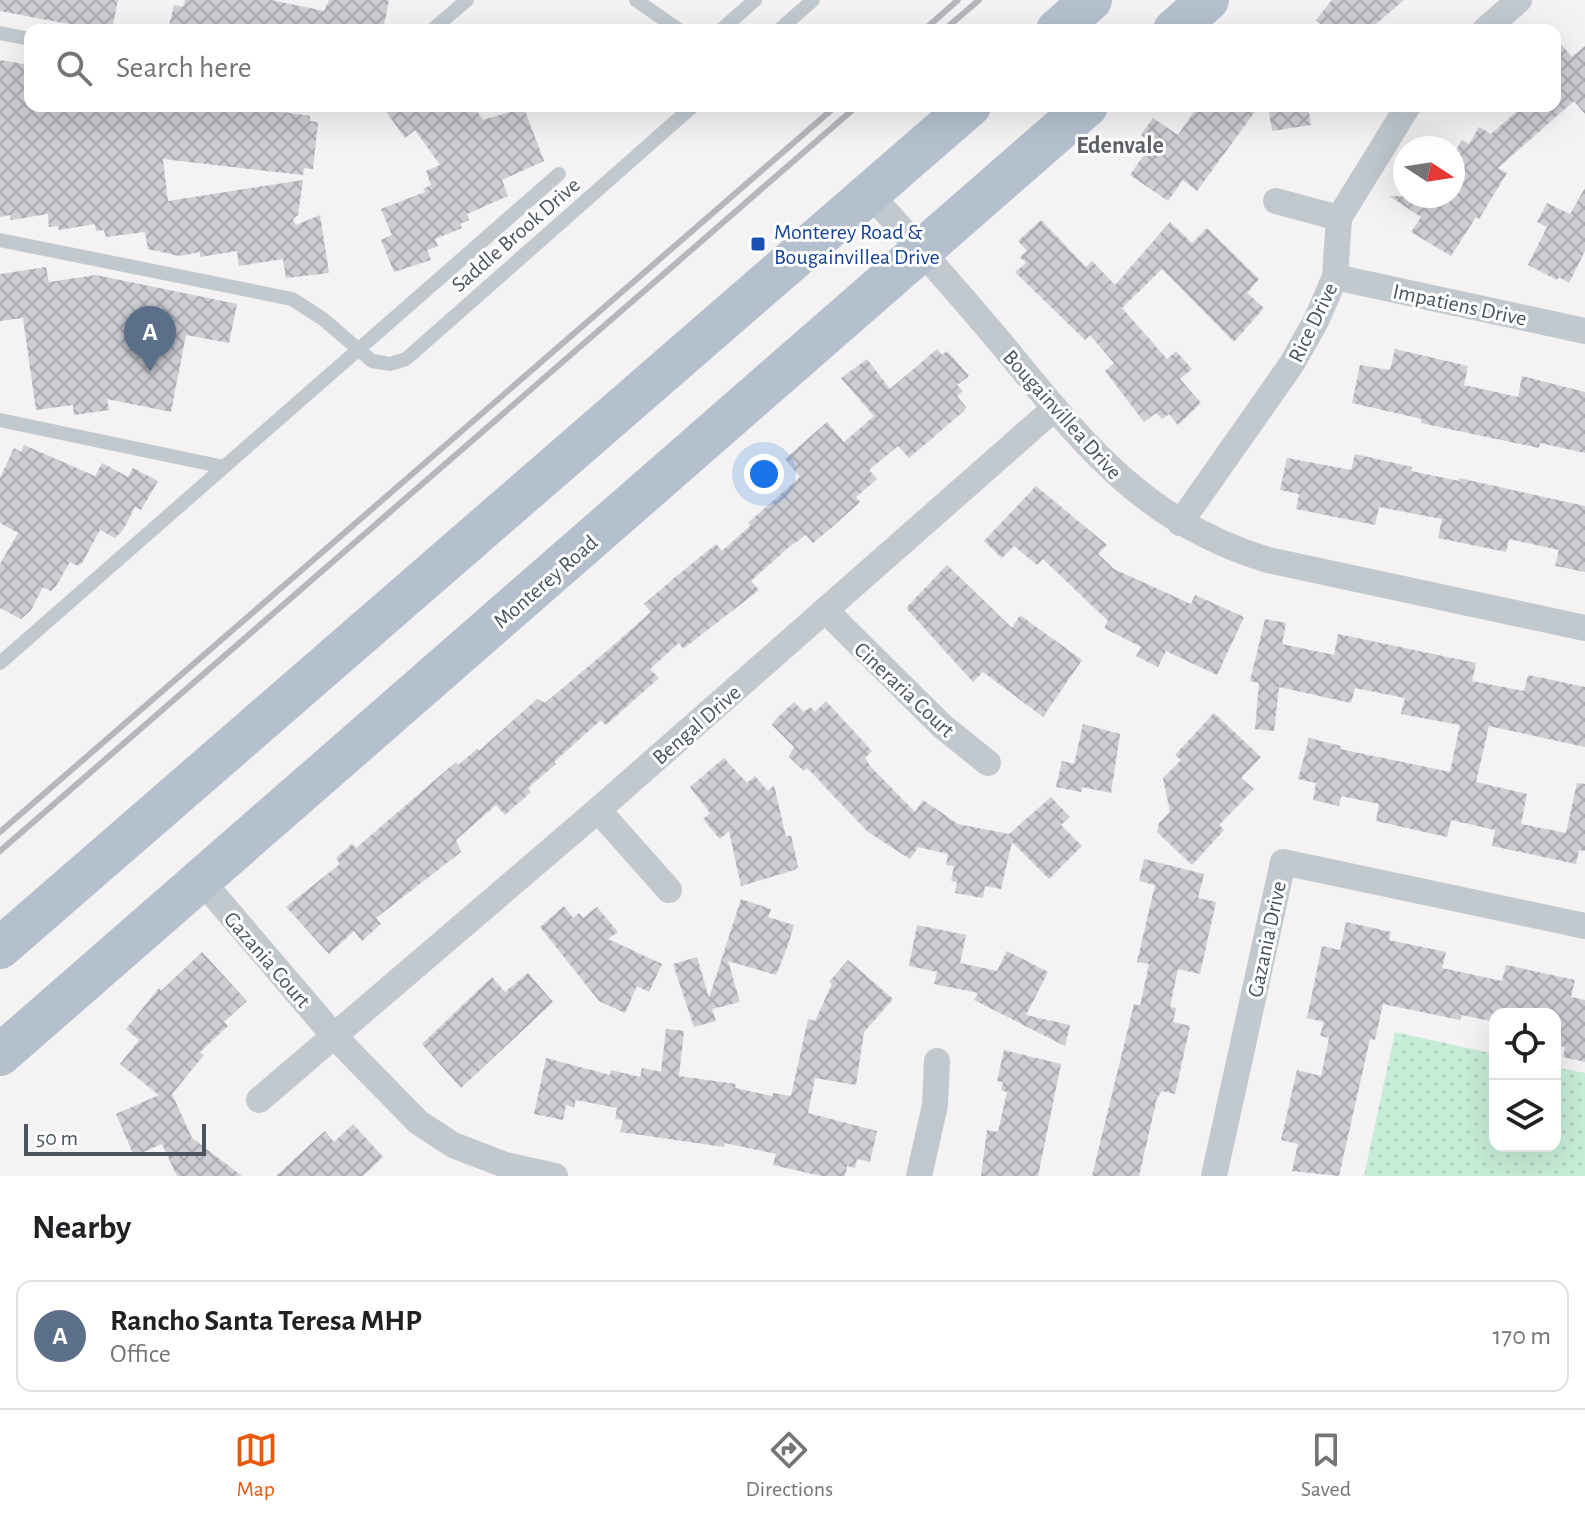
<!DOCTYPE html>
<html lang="en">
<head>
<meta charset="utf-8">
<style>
	body { margin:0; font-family:"Alegreya Sans",sans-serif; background:#f2f2f2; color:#202124 }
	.controls { position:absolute; right:24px; bottom:24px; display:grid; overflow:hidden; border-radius:16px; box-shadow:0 8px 32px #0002 }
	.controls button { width:72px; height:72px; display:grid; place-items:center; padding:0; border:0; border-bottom:2px solid #e0e0e0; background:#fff; color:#202124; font:40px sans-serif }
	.compass { position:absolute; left:1393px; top:136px; width:72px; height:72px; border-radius:50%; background:#fff; box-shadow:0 8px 32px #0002; rotate:102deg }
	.scale { position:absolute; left:24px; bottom:20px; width:182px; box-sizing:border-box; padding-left:8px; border:4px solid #4b545e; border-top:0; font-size:22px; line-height:28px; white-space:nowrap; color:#4b545e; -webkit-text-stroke:6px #fff; paint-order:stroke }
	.you { position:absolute; left:764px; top:474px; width:28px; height:28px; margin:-20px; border:6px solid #fff; border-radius:50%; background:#1a73e8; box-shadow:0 0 0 12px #1a73e833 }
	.badge { display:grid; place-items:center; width:52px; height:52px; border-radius:50%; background:#ea580c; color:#fff; font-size:26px; font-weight:700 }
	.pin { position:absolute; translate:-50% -66px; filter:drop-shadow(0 2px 4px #0008) }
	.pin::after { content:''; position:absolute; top:42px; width:28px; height:24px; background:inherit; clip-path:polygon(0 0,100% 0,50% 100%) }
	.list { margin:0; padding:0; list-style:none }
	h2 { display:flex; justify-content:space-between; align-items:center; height:104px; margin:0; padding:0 32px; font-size:34px }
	h2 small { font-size:26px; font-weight:400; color:#757577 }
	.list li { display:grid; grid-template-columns:52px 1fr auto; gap:24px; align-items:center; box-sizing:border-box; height:112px; margin:0 16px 16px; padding:0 16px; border:2px solid #e0e0e0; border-radius:16px }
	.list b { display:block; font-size:30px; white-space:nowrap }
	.list p { margin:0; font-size:26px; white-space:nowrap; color:#757577 }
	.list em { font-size:26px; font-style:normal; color:#757577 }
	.icon { flex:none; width:44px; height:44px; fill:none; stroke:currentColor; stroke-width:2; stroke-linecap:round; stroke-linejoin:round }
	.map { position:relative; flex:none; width:1585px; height:1176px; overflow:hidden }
	.search { position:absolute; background:#fff; box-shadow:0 8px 32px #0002; left:24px; right:24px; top:24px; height:88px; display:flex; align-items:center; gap:20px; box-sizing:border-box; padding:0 28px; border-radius:16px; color:#757577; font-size:30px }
	.sheet { height:232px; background:#fff }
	nav { display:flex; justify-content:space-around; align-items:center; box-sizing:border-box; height:112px; border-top:2px solid #e0e0e0; background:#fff; font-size:22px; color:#757577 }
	nav a { display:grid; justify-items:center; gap:4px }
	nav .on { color:#ea580c }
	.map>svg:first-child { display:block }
	.grass { fill:url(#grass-dots) }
	.building { fill:url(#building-cross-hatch) }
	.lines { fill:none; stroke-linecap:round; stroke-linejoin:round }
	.lane { stroke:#c1c9cf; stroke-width:14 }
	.street { stroke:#c1c9cf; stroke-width:26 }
	.primary { stroke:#b4c0ce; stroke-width:42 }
	.rail { stroke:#b5b7bc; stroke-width:6 }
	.transit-dot { fill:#1a4fb4; stroke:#fff; stroke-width:3 }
	.labels { text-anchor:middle; stroke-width:6; stroke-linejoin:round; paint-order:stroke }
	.transit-label { font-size:22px; fill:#164399; stroke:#fff; text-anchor:start }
	.street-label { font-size:22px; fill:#4b545e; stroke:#fff }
	.neighbourhood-label { font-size:24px; font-weight:bold; fill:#5f6267; stroke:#fff }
</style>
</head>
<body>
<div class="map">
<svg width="1585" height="1176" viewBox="0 0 1585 1176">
	<defs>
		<pattern id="grass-dots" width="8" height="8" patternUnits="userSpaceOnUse" patternTransform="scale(2)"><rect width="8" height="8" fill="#c6edd7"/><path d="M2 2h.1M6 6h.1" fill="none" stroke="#accdbb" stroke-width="1.8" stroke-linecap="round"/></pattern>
		<pattern id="building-cross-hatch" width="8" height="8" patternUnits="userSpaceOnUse" patternTransform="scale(2)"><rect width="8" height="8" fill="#cdced4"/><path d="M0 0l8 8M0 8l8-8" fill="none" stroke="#a8aaaf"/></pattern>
	</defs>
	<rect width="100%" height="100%" fill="#f4f2f2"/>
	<path class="grass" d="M1395,1032l100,22v92h60v-79l30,6v103h-221z"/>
	<g class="building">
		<path d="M0,0h118l-6,29 -11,-2 -1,3 -100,-19z"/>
		<path d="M185,0h86l53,11 5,-11h60l-6,30h-215l6,-25 9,2z"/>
		<path d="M1332,0h72l-35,30h-42l-11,-10z"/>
		<path d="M1555,37l17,20 13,-11v68l-11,-13 -76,67 9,5 -28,46 -3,-2 -25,39 -40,-24 10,-15 -32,-21h64v-41l9,-15 7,4 10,-17 12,7 32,-28h32z"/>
		<path d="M0,60l30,5v41h214l66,10v5l8,1 -5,47 -9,-1 -1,7 -140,-16 5,42 135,-21 -5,35 -5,4 3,6 24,-10 9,58 -43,5 -3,-19 -44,7 -2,-15 -37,6v-5l-21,4 -31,-7 -3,-17 -39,5 -2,-7 -8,1 -1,-7 -36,6 -1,-4 -9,1 -1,-13 -37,6 -1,-5 -10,2z"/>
		<path d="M382,106h92l9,14 41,-12 20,53 -42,19 6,16 -41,18 2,6 -9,4 2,4 -27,11 3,7 -11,4 4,10 -37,12 -13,-32 11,-5 -11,-26 44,-17 -2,-3 8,-4 -5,-14 14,-6 -25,-35 -10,8z"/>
		<path d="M1198,106h61l-62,85 -14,-11 -15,21 -38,-26 22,-32 -11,-8 12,-17 25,17z"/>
		<path d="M1268,106h40l3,19 -39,6z"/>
		<path d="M1585,188v63l-16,32 -10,-6 -2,3 -29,-15 19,-38 -10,-5 10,-19 23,11z"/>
		<path d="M1041,220l45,47 6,-6 23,24 55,-63 22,21 15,-15 52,51 -12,14 17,15 -30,34 -72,-73 -40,39 45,51 9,-8 16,18 -12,10 21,24 -23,22 -9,-11 -7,5 -6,-6 -12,9 -39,-51 9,-8 -24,-28 -5,5 -70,-68 11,-9 -6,-6 7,-6 -9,-10z"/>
		<path d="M46,267l3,15 47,-7 141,29 -8,39 -43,-8 -15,77 -64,-13 2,11 -35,5 -1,-10 -37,5 -13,-92 -23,3v-47z"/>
		<path d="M937,349l5,6 5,-4 22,25 -12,9 6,6 -6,5 9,11 -2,4 -55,47 -11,-12 -29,24 8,9 -21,18 4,5 -29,26 -18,15 -7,-8 -17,12 -38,34 8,9 -76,59 -4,-6 -29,26 9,9 -53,47 -5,-5 -47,42 2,2 -28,24 3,4 -26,23 -9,-10 -40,35 5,12 -85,66 5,6 -19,17 -8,-10 -25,23 -43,-47 54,-43 -4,-6 16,-14 4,4 100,-86 2,3 19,-16 2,2 58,-52 8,4 64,-54 42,-37 -7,-8 29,-25 43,-35 6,7 29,-26 -3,-2 52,-46 -15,-18 42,-37 17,20 30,-26 -33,-38 26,-19 23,30z"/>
		<path d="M1395,349l73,17 -4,19 54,12 4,-21 63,16v61l-45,-10 -1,5 -118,-25 1,-4 -70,-16 8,-38 30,5z"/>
		<path d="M24,445l71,31 7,-13 26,14 5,-9 25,13 -17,29 -6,-3 -12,23 -8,8 -15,-8 -18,33 -4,3 -8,-4 -14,24 -5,5 -8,-4 -12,23 -10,9 -21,-11v-44l18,-31 -18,-10v-45l14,-30 7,4z"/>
		<path d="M1355,454l57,13 -1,4 48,10v-3l126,28v66l-30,-6 4,-16 -50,-11 -3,13 -68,-14 4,-19 -63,-12 -4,18 -79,-16 3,-15 -19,-4 7,-32 64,12z"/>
		<path d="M1036,486l71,59 -9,9 16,15 77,35 4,-9 49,22 -27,58 -51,-24 -8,16 -22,-11 5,-9 -37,-19 4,-7 -65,-62 -6,6 -23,-19 -12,12 -18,-17z"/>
		<path d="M947,565l65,63 8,-13 62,45 -39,57 -60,-45 -10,10 -67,-74z"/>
		<path d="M1265,619l21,4 -4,21 52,11 4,-21 138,29 -4,18 52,10 4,-16 57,12v60l-96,-21 -13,56 51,12 -6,30 45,9 11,-50 8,1v67l-6,-1 -3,14 -84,-18 3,-16 -44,-10 -4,17 -71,-16 3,-17 -38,-8 -2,10 -26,-6 3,-17 -18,-4 11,-41 32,8 -1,3 110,23 10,-47 -59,-11 4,-16 -50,-10 -4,15 -72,-16 -5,44 -19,-2 4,-46 -9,-2z"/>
		<path d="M826,701l46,50 -7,7 6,9 44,45 8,-12 35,24 51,10 42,-37 19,20 -9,8 21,21 -33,33 -37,-37 -11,47 -16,-3 -2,12 -28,-5 2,-11 -6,-1 3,-15 -8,-1 2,-11 -30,-7 -8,12 -42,-27 -61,-64 -3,3 -15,-14 5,-10 -22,-22 3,-5 19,-18 10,10 6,-5 5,5z"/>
		<path d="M1214,713l47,44 -20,21 13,11 -35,36 5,5 -32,35 -35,-33 2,-9 11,-11 -7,-34 18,-18 -6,-5z"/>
		<path d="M1083,724l37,10 -9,59 -29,-6 -1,5 -25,-5 6,-26 12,3z"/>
		<path d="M724,758l23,25 8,-7 13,15 6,-6 12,52 5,-2 7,32 -4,3 -53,16 -12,-55 -9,8 -17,-20 7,-6 -20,-26z"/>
		<path d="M1144,859l60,15 -6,24 18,4 -16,72 -22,-5 -8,38 6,1 -3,14 17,4 -15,68 -13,-3 -5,7 -18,78h-47l42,-172 6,2 9,-42 -12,-2 18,-77 -16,-4z"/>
		<path d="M741,899l30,10 -3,8 26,8 -6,20 -12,30 -48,-14 12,41 -28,7 4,12 -22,6 -21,-63 24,-7 12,41z"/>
		<path d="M564,906l9,12 6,-5 4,5 14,-11 21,25 -10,7 54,25 -13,28 -12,-6 -12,27 -26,-12 -59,-74z"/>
		<path d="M1346,922l45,10 -2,8 57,12 -4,16 60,13 4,-16 69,15 -4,17 14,3v62l-22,-5 2,-10 -10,-2v-31h-60v8l-33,-7 -2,5 -77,-16 -8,36 -5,-1 -31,137 -47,-5 6,-27 -17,-4 16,-70 24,6 8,-38 -9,-2 4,-14 -17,-4 15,-72 18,4z"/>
		<path d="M917,925l49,10 -6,28 37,8 10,-20 41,21 -22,43 44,10 -5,21 -91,-46 4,-7 -44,-9 3,-12 -28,-6z"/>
		<path d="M202,952l45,49 -23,21 4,4 -28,26 4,3 -32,39 20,44 50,38h-65l-15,-32 -28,12 -18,-42 43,-19 -39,-31 19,-24 -13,-11 33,-41 2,3z"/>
		<path d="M848,960l45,39 -29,33 -8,53 -41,-7 -7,35 69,18 -7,31 -13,-3 -2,9 -8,-2 -2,10h-24l-48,-11 3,-11 -51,-11 -1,4 -104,-15 3,-12 -8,-1 2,-11 -41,-8 -2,7 -8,-2 -3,15 -29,-6 12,-56 64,17 1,-5 29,7 2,-9 19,4 5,-43 18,2 -5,45 57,8 -1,4 37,8 1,-3 18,3 17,-77 7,2 17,-37 -3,-2z"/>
		<path d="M528,973l25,29 -92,86 -39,-44 70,-67 13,15z"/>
		<path d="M1004,1050l57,14 -23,112h-57l6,-46 11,2 9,-40 -6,-2 2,-8 -6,-1z"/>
		<path d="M353,1124l30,33 -20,19h-87l49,-45 9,11z"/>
	</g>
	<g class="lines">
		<g class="lane">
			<path d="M636,0l43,30"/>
			<path d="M432,30l35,-30"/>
			<path d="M721,30l34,-30"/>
			<path d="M779,30l34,-30"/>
			<path d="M0,33l30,6"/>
			<path d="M0,240l292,59 31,20 49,42 18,3 16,-5 287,-253"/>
			<path d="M0,420l224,47"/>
			<path d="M0,663l559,-489"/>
		</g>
		<g class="street">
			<path d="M1485,30l34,-30"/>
			<path d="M870,194c43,47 84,94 125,142 83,100 143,185 273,224l317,68"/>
			<path d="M1276,201l63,17"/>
			<path d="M1335,277l250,54"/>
			<path d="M1180,523l111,-158 25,-44 19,-44 4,-59 69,-112"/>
			<path d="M826,611l116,115 46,37"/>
			<path d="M598,810l71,80"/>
			<path d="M202,881l133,156 83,85 35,23 52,20 50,11"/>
			<path d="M259,1100l339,-290 457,-402"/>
			<path d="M919,1176l16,-71 2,-44"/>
			<path d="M1214,1176l69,-314 302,64"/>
		</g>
		<g class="primary">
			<path d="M1057,30l34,-30"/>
			<path d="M1174,30l34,-30"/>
			<path d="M0,948l970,-842"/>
			<path d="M0,1055l1087,-949"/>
		</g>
		<g class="rail">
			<path d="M924,30l34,-30"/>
			<path d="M944,30l35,-30"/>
			<path d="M0,832l836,-726"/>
			<path d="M0,851l857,-745"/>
		</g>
	</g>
	<rect class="transit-dot" x="750" y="236" width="16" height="16" rx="4"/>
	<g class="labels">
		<g class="transit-label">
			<text x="774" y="239">Monterey Road &amp;<tspan x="774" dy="25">Bougainvillea Drive</tspan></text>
		</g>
		<g class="street-label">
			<text transform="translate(515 234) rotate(-41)" y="8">Saddle Brook Drive</text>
			<text transform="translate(1460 304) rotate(12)" y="8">Impatiens Drive</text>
			<text transform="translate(1312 322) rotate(-64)" y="8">Rice Drive</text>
			<text transform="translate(1063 414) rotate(48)" y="8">Bougainvillea Drive</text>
			<text transform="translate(545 581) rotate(-41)" y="8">Monterey Road</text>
			<text transform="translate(905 689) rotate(43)" y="8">Cineraria Court</text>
			<text transform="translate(696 724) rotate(-41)" y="8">Bengal Drive</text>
			<text transform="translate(1266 939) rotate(-78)" y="8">Gazania Drive</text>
			<text transform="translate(268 959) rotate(49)" y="8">Gazania Court</text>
		</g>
		<g class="neighbourhood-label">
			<text x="1120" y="153">Edenvale</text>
		</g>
	</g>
</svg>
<div class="controls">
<button><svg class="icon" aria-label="locate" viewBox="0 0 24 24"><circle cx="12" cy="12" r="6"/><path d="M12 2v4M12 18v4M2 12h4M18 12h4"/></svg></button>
<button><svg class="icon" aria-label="layers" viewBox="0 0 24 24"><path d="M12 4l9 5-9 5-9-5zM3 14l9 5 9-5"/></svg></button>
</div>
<svg class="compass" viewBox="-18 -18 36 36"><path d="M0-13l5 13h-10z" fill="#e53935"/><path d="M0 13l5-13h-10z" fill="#757577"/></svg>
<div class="scale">50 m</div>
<div class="you"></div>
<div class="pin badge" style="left:150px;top:372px;background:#5c6f8a">A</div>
<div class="search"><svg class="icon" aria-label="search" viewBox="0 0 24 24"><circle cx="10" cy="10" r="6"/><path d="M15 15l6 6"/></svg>Search here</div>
</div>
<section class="sheet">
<h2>Nearby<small></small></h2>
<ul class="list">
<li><span class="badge" style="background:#5c6f8a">A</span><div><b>Rancho Santa Teresa MHP</b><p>Office</p></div><em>170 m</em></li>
</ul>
</section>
<nav>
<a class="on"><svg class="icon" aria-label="map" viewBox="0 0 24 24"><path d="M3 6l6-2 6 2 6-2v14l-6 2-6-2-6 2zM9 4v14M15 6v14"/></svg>Map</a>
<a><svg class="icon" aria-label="directions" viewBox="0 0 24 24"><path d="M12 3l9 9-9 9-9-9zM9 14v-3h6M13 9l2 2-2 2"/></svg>Directions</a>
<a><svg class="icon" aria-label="saved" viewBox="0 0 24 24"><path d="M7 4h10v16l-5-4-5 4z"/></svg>Saved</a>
</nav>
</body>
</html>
